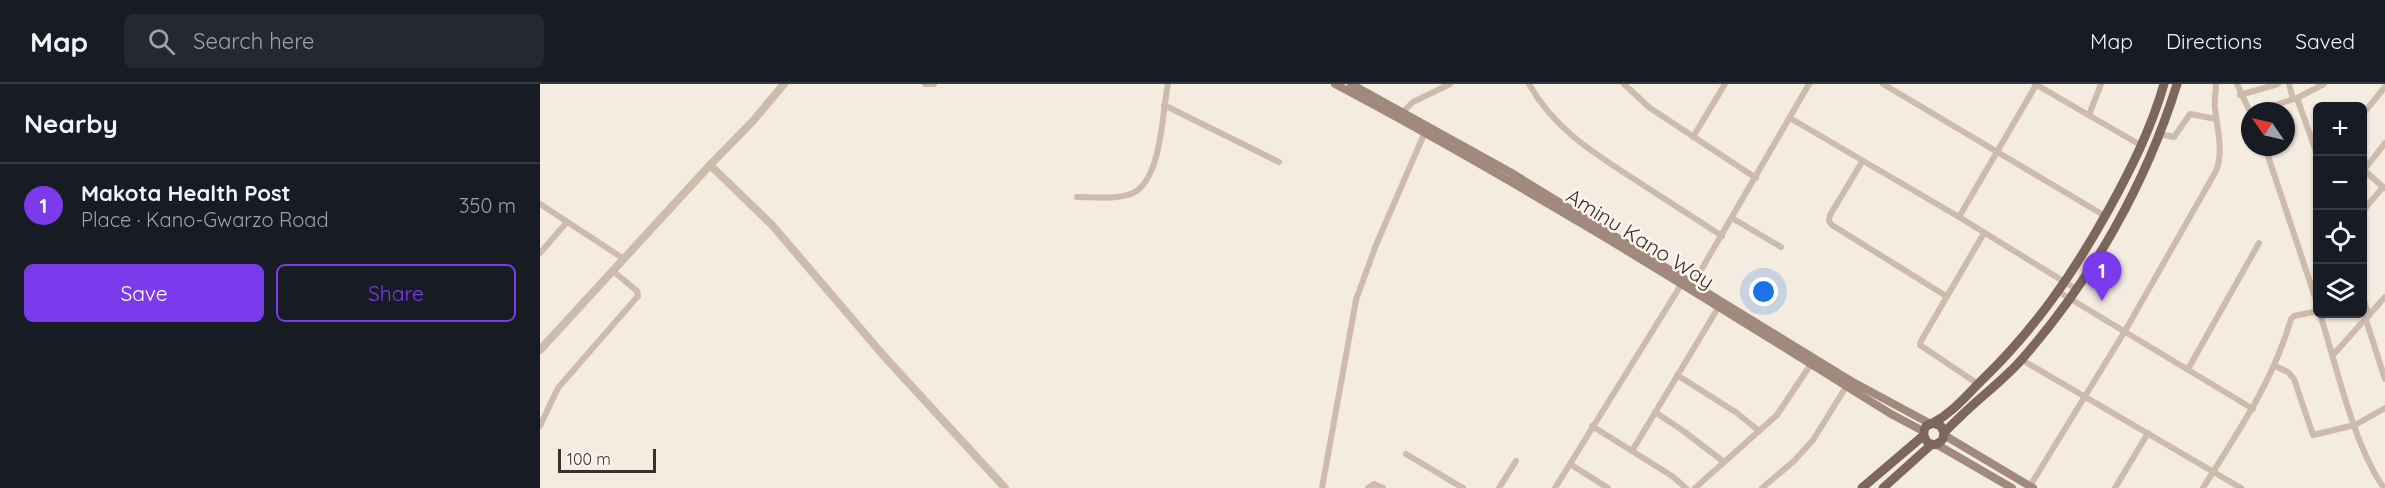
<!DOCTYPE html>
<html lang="en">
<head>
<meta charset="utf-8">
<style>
	body { margin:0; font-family:Quicksand,sans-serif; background:#242831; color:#f1f3f6 }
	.controls { position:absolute; right:18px; top:18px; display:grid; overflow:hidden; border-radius:9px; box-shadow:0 2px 4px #0004 }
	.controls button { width:54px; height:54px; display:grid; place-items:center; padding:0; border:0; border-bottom:2px solid #363941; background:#171b24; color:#f1f3f6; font:30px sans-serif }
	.compass { position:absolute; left:1701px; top:18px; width:54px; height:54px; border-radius:50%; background:#171b24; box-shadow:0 2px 4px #0004; rotate:304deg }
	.scale { position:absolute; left:18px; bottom:15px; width:98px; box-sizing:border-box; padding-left:6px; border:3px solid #3b302b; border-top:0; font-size:16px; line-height:21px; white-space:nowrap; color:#3b302b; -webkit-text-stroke:4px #fbf5ee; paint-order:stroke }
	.you { position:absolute; left:1224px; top:208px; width:21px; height:21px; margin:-15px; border:4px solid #fff; border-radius:50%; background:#1a73e8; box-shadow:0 0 0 9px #1a73e833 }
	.badge { display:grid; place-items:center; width:39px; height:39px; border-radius:50%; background:#7c3aed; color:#fff; font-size:20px; font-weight:700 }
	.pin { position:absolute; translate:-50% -50px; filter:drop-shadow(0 2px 3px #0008) }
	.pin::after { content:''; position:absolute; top:32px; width:21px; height:18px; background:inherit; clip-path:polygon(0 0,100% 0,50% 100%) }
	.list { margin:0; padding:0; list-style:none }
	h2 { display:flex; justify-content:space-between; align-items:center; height:78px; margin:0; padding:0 24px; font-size:26px }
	h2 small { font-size:20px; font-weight:400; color:#9ea1a6 }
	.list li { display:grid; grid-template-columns:39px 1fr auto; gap:18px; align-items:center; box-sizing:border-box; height:84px; padding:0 24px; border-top:2px solid #363941 }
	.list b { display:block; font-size:22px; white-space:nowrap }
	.list p { margin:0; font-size:20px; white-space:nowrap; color:#9ea1a6 }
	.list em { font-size:20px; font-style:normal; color:#9ea1a6 }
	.actions { display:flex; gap:12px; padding:18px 24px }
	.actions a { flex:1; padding:14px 0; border:2px solid #7c3aed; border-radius:9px; text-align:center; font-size:21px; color:#7c3aed }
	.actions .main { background:#7c3aed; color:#fff }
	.icon { flex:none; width:33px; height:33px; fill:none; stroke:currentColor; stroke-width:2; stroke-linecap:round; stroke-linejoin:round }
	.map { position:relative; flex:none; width:1845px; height:404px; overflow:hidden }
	header { display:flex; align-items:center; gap:36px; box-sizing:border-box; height:84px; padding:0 30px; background:#171b24; border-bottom:2px solid #363941 }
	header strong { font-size:28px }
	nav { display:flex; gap:33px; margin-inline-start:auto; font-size:21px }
	.search { width:420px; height:54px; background:#242831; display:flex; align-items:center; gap:15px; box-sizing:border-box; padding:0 21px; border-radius:9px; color:#9ea1a6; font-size:22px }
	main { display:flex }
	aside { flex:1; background:#171b24 }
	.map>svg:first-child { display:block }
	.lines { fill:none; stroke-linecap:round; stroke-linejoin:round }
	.minor { stroke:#cdbbac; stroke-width:6 }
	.tertiary { stroke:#cdbbac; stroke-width:8 }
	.secondary { stroke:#a18a7d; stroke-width:8 }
	.primary { stroke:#7d675c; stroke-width:9 }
	.labels { text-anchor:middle; stroke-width:5; stroke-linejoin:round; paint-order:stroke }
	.street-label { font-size:21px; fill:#3b302b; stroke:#fbf5ee }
</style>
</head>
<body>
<header>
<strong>Map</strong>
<div class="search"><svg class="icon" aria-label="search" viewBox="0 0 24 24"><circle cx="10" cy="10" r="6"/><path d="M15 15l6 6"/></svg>Search here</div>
<nav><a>Map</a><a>Directions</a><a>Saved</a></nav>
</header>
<main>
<aside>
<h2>Nearby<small></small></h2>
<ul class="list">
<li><span class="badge">1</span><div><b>Makota Health Post</b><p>Place · Kano-Gwarzo Road</p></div><em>350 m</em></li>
</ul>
<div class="actions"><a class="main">Save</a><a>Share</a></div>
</aside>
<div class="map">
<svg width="1845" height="404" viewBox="0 0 1845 404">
	<rect width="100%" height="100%" fill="#f4ebe1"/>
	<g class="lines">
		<g class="minor">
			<path d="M385,0h9"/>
			<path d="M989,0c25,45 66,70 108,97 28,18 57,37 85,55"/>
			<path d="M1084,0l26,24 106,70"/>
			<path d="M1343,0l222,132"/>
			<path d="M1495,0l107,62"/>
			<path d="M1697,0l13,28"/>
			<path d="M1749,0l4,15"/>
			<path d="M1700,11l38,-11"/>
			<path d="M1757,14l21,59"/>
			<path d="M624,21l115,57"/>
			<path d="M1717,27l40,-13 27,-14"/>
			<path d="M863,28l10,-10 37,-18"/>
			<path d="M1549,31l12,-31"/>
			<path d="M1822,31l23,-28"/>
			<path d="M1250,34l169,99 117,72"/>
			<path d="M1620,50l14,3 16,-23 26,5"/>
			<path d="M1153,53l32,-53"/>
			<path d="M1725,63l53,159"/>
			<path d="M1322,78l-32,53 -1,6 3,4 114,71"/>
			<path d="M1823,85l21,19"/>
			<path d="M1824,86l21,-27"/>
			<path d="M537,113c16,0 41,3 56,-4 29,-14 29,-81 35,-109"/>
			<path d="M0,120l84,55"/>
			<path d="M1822,128l21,-25"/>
			<path d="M1419,133l77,-132"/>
			<path d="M1192,134l49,29"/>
			<path d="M0,169l27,-31"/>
			<path d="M1153,200l116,-200"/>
			<path d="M1519,208l194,117"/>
			<path d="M1822,211l7,21"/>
			<path d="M1780,230c16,50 34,133 64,174"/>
			<path d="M1826,236l19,59"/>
			<path d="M1793,271l52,-58"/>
			<path d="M1482,276l219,128"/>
			<path d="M1735,282l13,6 6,7 19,56 42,-10 30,-17"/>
			<path d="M1648,285l71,-126"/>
			<path d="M1137,291l60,38 22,18"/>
			<path d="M1438,300l-58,-39 1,-4 63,-108"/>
			<path d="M1115,328l27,18 42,32"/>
			<path d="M0,342l18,-38 80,-92 -1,-5 -24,-20"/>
			<path d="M1052,342l80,50 14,12"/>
			<path d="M1092,367l86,-143"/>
			<path d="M866,370l57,34"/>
			<path d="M1030,380l38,24"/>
			<path d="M1490,402l95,-155 91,-160c8,-20 1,-42 -1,-63 -1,-8 1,-16 1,-24"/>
			<path d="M782,404l34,-188 20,-55 49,-113"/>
			<path d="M828,404l6,-4 9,4"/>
			<path d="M959,404l17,-27"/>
			<path d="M1015,404l126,-203"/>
			<path d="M1155,404l82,-73 34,-51"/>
			<path d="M1222,404l32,-27 19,-21 33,-53"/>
			<path d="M1575,404l33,-55"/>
			<path d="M1663,404c34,-55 70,-106 88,-169l3,-3 24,-5"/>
		</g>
		<g class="tertiary">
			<path d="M170,81l62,60 111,130 122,133"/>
			<path d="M0,266l170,-185 43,-44 31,-37"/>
		</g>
		<g class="secondary">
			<path d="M795,0c191,101 373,216 556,330l32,17"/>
			<path d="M811,0l159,88 341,209 78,42"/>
			<path d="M1404,351l89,53"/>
			<path d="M1396,360l76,44"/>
		</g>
		<g class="primary">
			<path d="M1393,339c20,-11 33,-27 48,-42 54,-52 92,-107 128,-172 22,-40 42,-80 55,-125"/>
			<path d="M1404,349l-3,-7 -8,-3 -7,3c-6,10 3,25 14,16 5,-4 2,-3 4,-8 3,-6 11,-12 16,-17 20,-20 44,-37 63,-59 69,-79 123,-174 154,-274"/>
			<path d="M1322,404l61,-52"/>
			<path d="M1343,404l49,-44"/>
		</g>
	</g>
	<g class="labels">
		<g class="street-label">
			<text transform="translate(1100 155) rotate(32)" y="7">Aminu Kano Way</text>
		</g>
	</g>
</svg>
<div class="controls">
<button>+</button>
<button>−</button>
<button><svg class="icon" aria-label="locate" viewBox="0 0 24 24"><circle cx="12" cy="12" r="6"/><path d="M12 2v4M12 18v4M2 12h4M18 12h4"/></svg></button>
<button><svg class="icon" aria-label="layers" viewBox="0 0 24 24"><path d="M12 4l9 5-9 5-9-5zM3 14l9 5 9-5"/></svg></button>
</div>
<svg class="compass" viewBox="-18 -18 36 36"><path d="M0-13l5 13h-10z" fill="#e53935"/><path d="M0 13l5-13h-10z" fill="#9ea1a6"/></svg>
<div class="scale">100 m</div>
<div class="you"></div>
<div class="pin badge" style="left:1562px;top:217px">1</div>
</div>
</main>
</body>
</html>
